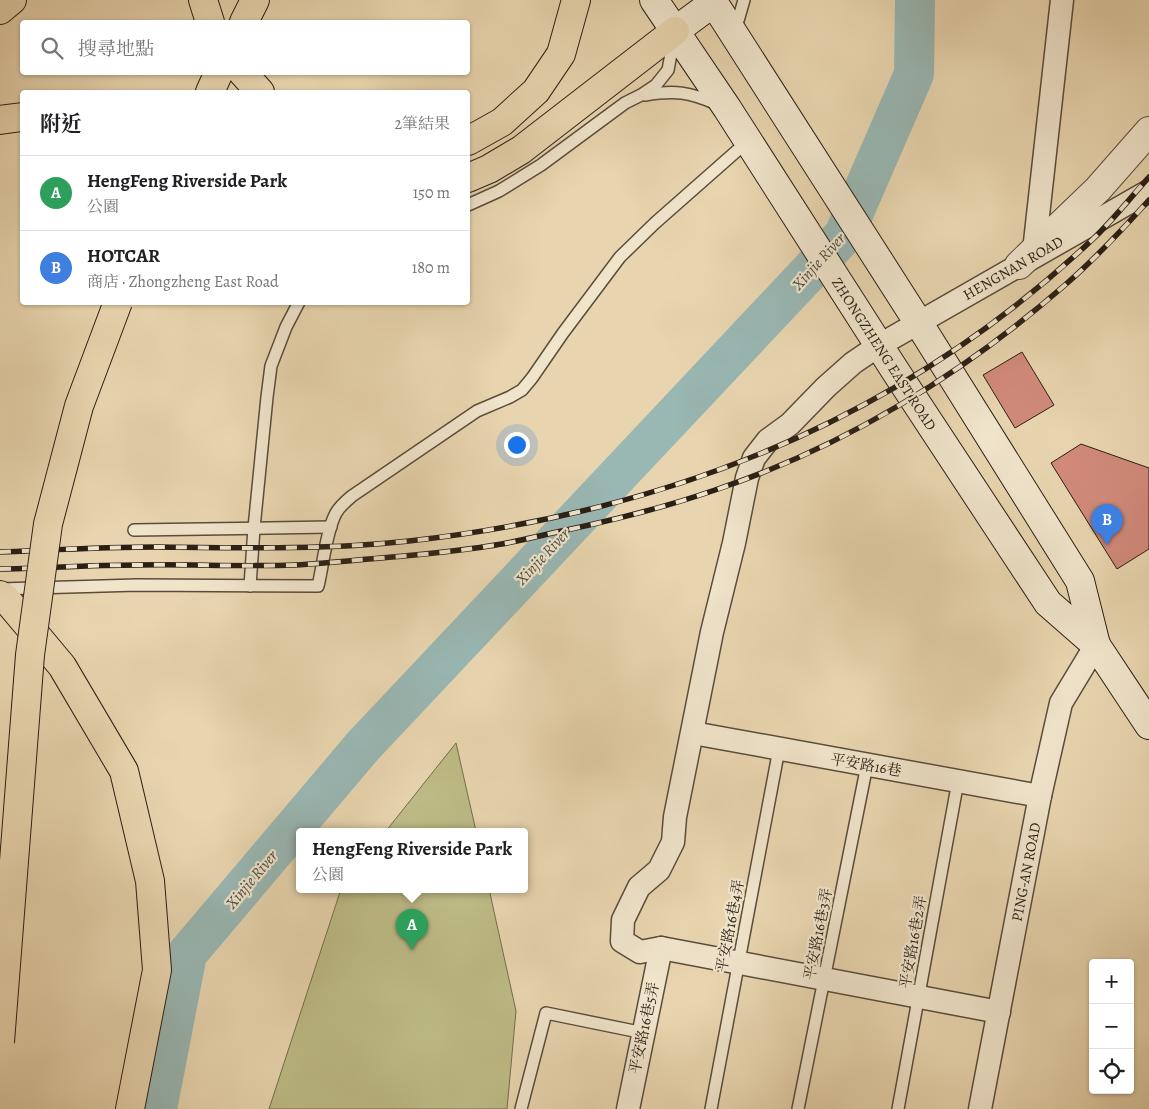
<!DOCTYPE html>
<html lang="zh-TW">
<head>
<meta charset="utf-8">
<style>
	body { margin:0; font-family:Alegreya,"Noto Serif TC",serif; background:#f2f2f2; color:#202124 }
	.controls { position:absolute; right:15px; bottom:15px; display:grid; overflow:hidden; border-radius:5px; box-shadow:0 1px 4px #0004 }
	.controls button { width:45px; height:45px; display:grid; place-items:center; padding:0; border:0; border-bottom:1px solid #e0e0e0; background:#fff; color:#202124; font:25px sans-serif }
	.you { position:absolute; left:516px; top:444px; width:18px; height:18px; margin:-12px; border:4px solid #fff; border-radius:50%; background:#1a73e8; box-shadow:0 0 0 8px #1a73e833 }
	.badge { display:grid; place-items:center; width:32px; height:32px; border-radius:50%; background:#8f2418; color:#fff; font-size:16px; font-weight:700 }
	.pin { position:absolute; translate:-50% -41px; filter:drop-shadow(0 1px 2px #0008) }
	.pin::after { content:''; position:absolute; top:26px; width:18px; height:15px; background:inherit; clip-path:polygon(0 0,100% 0,50% 100%) }
	.popup { position:absolute; left:296px; top:828px; width:232px; height:65px; box-sizing:border-box; display:grid; place-content:center; border-radius:5px; background:#fff; filter:drop-shadow(0 1px 4px #0005); font-size:16px; white-space:nowrap; color:#757577 }
	.popup b { font-size:19px; color:#202124 }
	.popup::after { content:''; position:absolute; left:50%; top:100%; margin-left:-10px; border:10px solid transparent; border-top-color:#fff }
	.list { margin:0; padding:0; list-style:none }
	h2 { display:flex; justify-content:space-between; align-items:center; height:65px; margin:0; padding:0 20px; font-size:21px }
	h2 small { font-size:16px; font-weight:400; color:#757577 }
	.list li { display:grid; grid-template-columns:32px 1fr auto; gap:15px; align-items:center; box-sizing:border-box; height:75px; padding:0 20px; border-top:1px solid #e0e0e0 }
	.list b { display:block; font-size:19px; white-space:nowrap }
	.list p { margin:0; font-size:16px; white-space:nowrap; color:#757577 }
	.list em { font-size:16px; font-style:normal; color:#757577 }
	.icon { flex:none; width:28px; height:28px; fill:none; stroke:currentColor; stroke-width:2; stroke-linecap:round; stroke-linejoin:round }
	.map { position:relative; flex:none; width:1149px; height:1109px; overflow:hidden }
	.search { position:absolute; background:#fff; box-shadow:0 1px 4px #0004; left:20px; top:20px; width:450px; height:55px; display:flex; align-items:center; gap:12px; box-sizing:border-box; padding:0 18px; border-radius:5px; color:#757577; font-size:19px }
	.panel { position:absolute; background:#fff; box-shadow:0 1px 4px #0004; left:20px; top:90px; width:450px; height:215px; border-radius:5px }
	.map>svg:first-child { display:block }
	.green { fill:#bdbb86; stroke:#746d4e }
	.lines { fill:none; stroke-linecap:round; stroke-linejoin:round }
	.river { stroke:#99b7b3; stroke-width:40 }
	.building { fill:#d18a7a; stroke:#2a1f15 }
	.service-casing { stroke:#5a4c3c; stroke-width:14 }
	.minor-casing { stroke:#5a4c3c; stroke-width:25 }
	.tertiary-casing { stroke:#5a4c3c; stroke-width:30 }
	.secondary-casing { stroke:#2a1f15; stroke-width:30 }
	.motorway-casing { stroke:#2a1f15; stroke-width:30 }
	.service { stroke:#f0e4cb; stroke-width:11 }
	.minor { stroke:#f0e4cb; stroke-width:22 }
	.tertiary { stroke:#f0e4cb; stroke-width:28 }
	.secondary { stroke:#f0e4cb; stroke-width:28 }
	.motorway { stroke:#e8d5af; stroke-width:28 }
	.rail-casing { stroke:#2a1f15; stroke-width:5.5 }
	.rail { stroke:#f0e4cb; stroke-width:4; stroke-dasharray:11; stroke-linecap:butt }
	.motorway-bridge-casing { stroke:#2a1f15; stroke-width:30; stroke-linecap:butt }
	.motorway-bridge { stroke:#e8d5af; stroke-width:28 }
	.labels { text-anchor:middle; stroke-width:4.5; stroke-linejoin:round; paint-order:stroke }
	.street-label { font-size:15px; fill:#2a1f15; stroke:#f0e4cb }
	.water-label { font-size:16px; font-style:italic; fill:#4b4d44; stroke:#f0e4cb }
</style>
</head>
<body>
<div class="map">
<svg width="1149" height="1109" viewBox="0 0 1149 1109">
	<rect width="100%" height="100%" fill="#e8d5af"/>
	<filter id="stains"><feTurbulence type="fractalNoise" baseFrequency=".004" numOctaves="4"/><feColorMatrix values="0 0 0 0 .2 0 0 0 0 .09 0 0 0 0 .02 0 0 0 .5 -.17"/></filter>
	<radialGradient id="worn" r=".72"><stop offset=".6" stop-color="#630" stop-opacity="0"/><stop offset="1" stop-color="#630" stop-opacity=".3"/></radialGradient>
	<g class="green">
		<path d="M456,743l20,88h-90z"/>
		<path d="M341,889h148l27,122 -9,98h-238z"/>
	</g>
	<g class="lines">
		<path class="river" d="M157,1109l30,-155 176,-208 481,-511 70,-161 1,-74"/>
	</g>
	<g class="building">
		<path d="M1022,352l32,53 -39,23 -32,-53z"/>
		<path d="M1081,444l68,24v81l-32,20 -66,-106z"/>
	</g>
	<g class="lines">
		<g class="service-casing">
			<g id="service">
				<path d="M735,31l9,-31"/>
				<path d="M645,95c30,-5 44,-3 72,9"/>
				<path d="M468,205l31,-14 42,-26 84,-62 16,-8 15,-10 12,-15 6,-32"/>
				<path d="M134,530l197,-3"/>
				<path d="M250,586l4,-58 13,-131 4,-31 15,-39 13,-25"/>
				<path d="M0,589l137,-4 181,1c5,-20 8,-55 18,-73 4,-7 10,-12 16,-17l125,-85 33,-14 12,-7 10,-12 31,-45 57,-76 35,-34 93,-82"/>
				<path d="M521,1109l25,-96 98,20"/>
				<path d="M711,1109l68,-360"/>
				<path d="M798,1109l69,-344"/>
				<path d="M898,1109l60,-328"/>
			</g>
		</g>
		<g class="minor-casing">
			<g id="minor">
				<path d="M1034,251l28,-251"/>
				<path d="M693,733l347,63"/>
				<path d="M999,1012l-338,-64 -21,4 -18,-11 1,-21 16,-33 20,-17 14,-28 2,-25 37,-185 22,-89 13,-65 7,-20 14,-18 22,-16 36,-37 27,-24 25,-17 271,-155"/>
				<path d="M628,1109l33,-161"/>
				<path d="M980,1109l60,-313 21,-93 35,-58"/>
			</g>
		</g>
		<g class="tertiary-casing">
			<path id="tertiary" d="M1019,265l79,-76 51,-58"/>
		</g>
		<g class="secondary-casing">
			<g id="secondary">
				<path d="M654,0l73,108 169,264 152,231 48,42 53,80"/>
				<path d="M712,0l206,322 162,259 16,64"/>
				<path d="M675,31l38,-28"/>
			</g>
		</g>
		<g class="motorway-casing">
			<g id="motorway">
				<path d="M203,0l7,22"/>
				<path d="M0,10l12,-10"/>
				<path d="M244,22l11,-22"/>
				<path d="M242,72l18,20"/>
				<path d="M210,92l9,-20"/>
				<path d="M0,120l22,-3"/>
				<path d="M468,141l34,-19 34,-31 25,-37 15,-54"/>
				<path d="M468,178l21,-9 32,-19 154,-119"/>
				<path d="M0,595l6,4 56,67 62,105 26,110 7,89 -27,139"/>
			</g>
		</g>
		<use href="#service" class="service"/>
		<use href="#minor" class="minor"/>
		<use href="#tertiary" class="tertiary"/>
		<use href="#secondary" class="secondary"/>
		<use href="#motorway" class="motorway"/>
		<g class="rail-casing">
			<g id="rail">
				<path d="M0,552c52,-2 105,-5 158,-5 83,1 168,3 251,-6 260,-29 494,-122 685,-303 20,-19 37,-41 55,-61"/>
				<path d="M0,569c46,-1 92,-4 138,-4 52,-1 105,2 157,0 21,-1 42,-3 63,-5 44,-4 88,-7 131,-14 23,-3 45,-9 68,-14 53,-11 106,-24 158,-42 129,-43 248,-116 350,-205 30,-26 57,-55 84,-85"/>
			</g>
		</g>
		<use href="#rail" class="rail"/>
		<g class="motorway-bridge-casing">
			<path id="motorway-bridge" d="M0,1042l30,-387 18,-131 31,-118 39,-104"/>
		</g>
		<use href="#motorway-bridge" class="motorway-bridge"/>
	</g>
	<g class="labels">
		<g class="street-label">
			<text transform="translate(1013 268) rotate(-30)" y="5">HENGNAN ROAD</text>
			<text transform="translate(884 354) rotate(57)" y="5">ZHONGZHENG EAST ROAD</text>
			<text transform="translate(866 765) rotate(10)" y="5">平安路16巷</text>
			<text transform="translate(1026 872) rotate(-79)" y="5">PING-AN ROAD</text>
			<text transform="translate(730 926) rotate(-79)" y="5">平安路16巷4弄</text>
			<text transform="translate(818 934) rotate(-79)" y="5">平安路16巷3弄</text>
			<text transform="translate(913 942) rotate(-80)" y="5">平安路16巷2弄</text>
			<text transform="translate(644 1028) rotate(-78)" y="5">平安路16巷5弄</text>
		</g>
		<g class="water-label">
			<text transform="translate(818 261) rotate(-48)" y="6">Xinjie River</text>
			<text transform="translate(542 556) rotate(-47)" y="6">Xinjie River</text>
			<text transform="translate(251 879) rotate(-50)" y="6">Xinjie River</text>
		</g>
	</g>
	<rect width="100%" height="100%" filter="url(#stains)"/>
	<rect width="100%" height="100%" fill="url(#worn)"/>
</svg>
<div class="controls">
<button>+</button>
<button>−</button>
<button><svg class="icon" aria-label="locate" viewBox="0 0 24 24"><circle cx="12" cy="12" r="6"/><path d="M12 2v4M12 18v4M2 12h4M18 12h4"/></svg></button>
</div>
<div class="you"></div>
<div class="pin badge" style="left:412px;top:950px;background:#2e9e5b">A</div>
<div class="popup"><b>HengFeng Riverside Park</b>公園</div>
<div class="pin badge" style="left:1107px;top:545px;background:#3f7fe0">B</div>
<div class="search"><svg class="icon" aria-label="search" viewBox="0 0 24 24"><circle cx="10" cy="10" r="6"/><path d="M15 15l6 6"/></svg>搜尋地點</div>
<section class="panel">
<h2>附近<small>2筆結果</small></h2>
<ul class="list">
<li><span class="badge" style="background:#2e9e5b">A</span><div><b>HengFeng Riverside Park</b><p>公園</p></div><em>150 m</em></li>
<li><span class="badge" style="background:#3f7fe0">B</span><div><b>HOTCAR</b><p>商店 · Zhongzheng East Road</p></div><em>180 m</em></li>
</ul>
</section>
</div>
</body>
</html>
